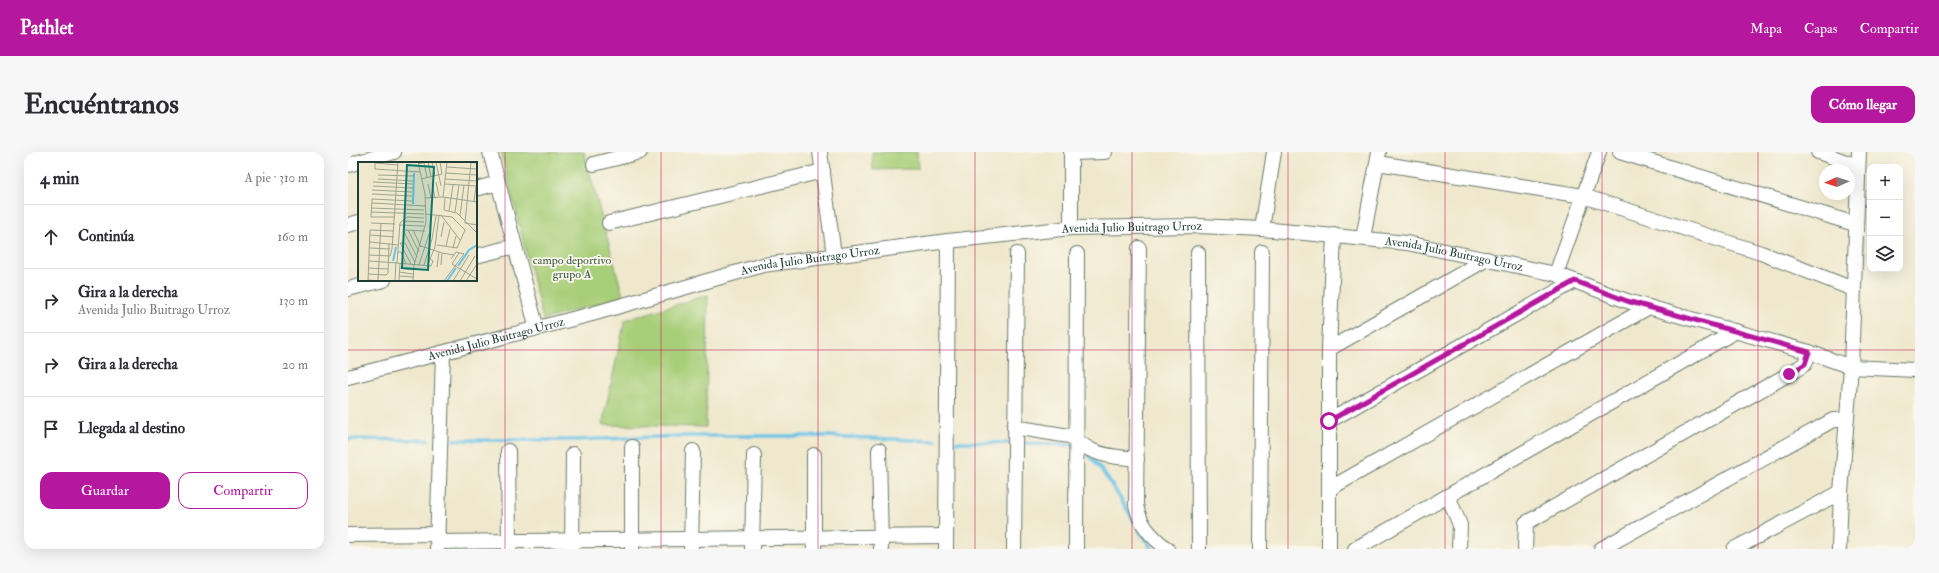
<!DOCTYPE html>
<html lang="es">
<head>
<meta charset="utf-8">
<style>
	body { margin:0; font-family:"IM FELL Double Pica",serif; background:#f7f7f7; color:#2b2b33 }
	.controls { position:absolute; right:12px; top:12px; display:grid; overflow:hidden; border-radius:8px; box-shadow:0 4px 16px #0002 }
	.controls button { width:36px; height:36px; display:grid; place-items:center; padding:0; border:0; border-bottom:1px solid #e1e1e2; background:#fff; color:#2b2b33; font:20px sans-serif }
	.compass { position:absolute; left:1471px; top:12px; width:36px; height:36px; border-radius:50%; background:#fff; box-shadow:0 4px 16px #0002; rotate:267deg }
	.stop { position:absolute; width:12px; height:12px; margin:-9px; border:3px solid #b5179e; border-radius:50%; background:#fff }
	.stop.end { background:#b5179e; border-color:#fff; box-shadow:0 1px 4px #0008 }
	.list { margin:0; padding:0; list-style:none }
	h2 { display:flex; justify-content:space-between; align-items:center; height:52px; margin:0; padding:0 16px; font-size:17px }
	h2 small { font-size:13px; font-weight:400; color:#7c7c81 }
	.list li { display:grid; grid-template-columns:26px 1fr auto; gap:12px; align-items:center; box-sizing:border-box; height:64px; padding:0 16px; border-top:1px solid #e1e1e2 }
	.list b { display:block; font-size:15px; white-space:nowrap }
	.list p { margin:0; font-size:13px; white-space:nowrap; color:#7c7c81 }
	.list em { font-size:13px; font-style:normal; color:#7c7c81 }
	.actions { display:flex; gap:8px; padding:12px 16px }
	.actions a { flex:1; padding:9px 0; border:1px solid #b5179e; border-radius:12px; text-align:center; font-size:14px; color:#b5179e }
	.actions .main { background:#b5179e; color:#fff }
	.icon { flex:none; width:22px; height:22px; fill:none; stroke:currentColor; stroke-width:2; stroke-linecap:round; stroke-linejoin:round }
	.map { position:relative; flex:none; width:1567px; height:397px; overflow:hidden; border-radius:12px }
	header { display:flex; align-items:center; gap:24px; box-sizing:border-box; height:56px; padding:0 20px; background:#b5179e; color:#fff }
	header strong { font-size:19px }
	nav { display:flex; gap:22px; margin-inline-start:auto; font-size:14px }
	.intro { display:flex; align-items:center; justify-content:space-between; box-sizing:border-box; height:96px; padding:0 24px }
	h1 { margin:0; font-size:28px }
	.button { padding:10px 18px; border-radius:12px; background:#b5179e; color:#fff; font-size:14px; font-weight:700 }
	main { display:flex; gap:24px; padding:0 24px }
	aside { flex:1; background:#fff; border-radius:12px; box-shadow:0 4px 16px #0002 }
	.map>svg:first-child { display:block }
	.green { fill:#a7ce78; stroke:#638656 }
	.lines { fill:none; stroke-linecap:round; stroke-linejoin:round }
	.stream { stroke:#6ac2e7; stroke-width:3.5 }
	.minor-casing { stroke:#68796a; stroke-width:16 }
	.minor { stroke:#fff; stroke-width:14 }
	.route { stroke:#b5179e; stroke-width:5 }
	.grid { fill:none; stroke:#c2185b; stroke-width:1; stroke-opacity:0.55 }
	.labels { text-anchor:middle; stroke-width:3.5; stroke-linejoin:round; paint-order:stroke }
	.street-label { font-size:12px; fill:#1f3d34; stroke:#fbf7ec }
	.park-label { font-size:12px; fill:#3a5a42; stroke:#fbf7ec }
	.inset-river { fill:none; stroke:#6ac2e7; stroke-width:2 }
	.inset-road { fill:none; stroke:#9ca490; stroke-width:1 }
	.view { fill:#0f766e; fill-opacity:0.15; stroke:#0f766e; stroke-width:2 }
	.inset-edge { fill:none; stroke:#1f3d34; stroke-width:2 }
</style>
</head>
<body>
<header>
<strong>Pathlet</strong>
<nav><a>Mapa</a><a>Capas</a><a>Compartir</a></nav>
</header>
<div class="intro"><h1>Encuéntranos</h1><a class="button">Cómo llegar</a></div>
<main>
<aside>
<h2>4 min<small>A pie · 310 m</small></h2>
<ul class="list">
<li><svg class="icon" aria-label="ahead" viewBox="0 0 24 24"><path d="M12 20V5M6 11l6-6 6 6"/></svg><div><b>Continúa</b></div><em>160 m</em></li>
<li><svg class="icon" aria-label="right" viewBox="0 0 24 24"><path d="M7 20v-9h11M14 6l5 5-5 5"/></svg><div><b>Gira a la derecha</b><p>Avenida Julio Buitrago Urroz</p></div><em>130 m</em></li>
<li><svg class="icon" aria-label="right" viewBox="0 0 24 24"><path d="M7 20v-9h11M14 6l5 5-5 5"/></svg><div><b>Gira a la derecha</b></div><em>20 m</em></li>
<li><svg class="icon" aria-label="arrive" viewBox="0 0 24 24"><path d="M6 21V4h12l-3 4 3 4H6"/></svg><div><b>Llegada al destino</b></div></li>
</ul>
<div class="actions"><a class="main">Guardar</a><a>Compartir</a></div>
</aside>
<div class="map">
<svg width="1567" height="397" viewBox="0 0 1567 397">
	<rect width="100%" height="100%" fill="#fbf7ec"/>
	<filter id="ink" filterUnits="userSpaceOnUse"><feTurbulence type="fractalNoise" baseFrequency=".025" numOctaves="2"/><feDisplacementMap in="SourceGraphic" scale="8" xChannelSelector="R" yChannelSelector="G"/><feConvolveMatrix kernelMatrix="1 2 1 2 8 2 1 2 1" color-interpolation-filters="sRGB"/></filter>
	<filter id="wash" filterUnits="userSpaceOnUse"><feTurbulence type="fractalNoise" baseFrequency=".012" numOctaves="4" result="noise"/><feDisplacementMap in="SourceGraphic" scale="16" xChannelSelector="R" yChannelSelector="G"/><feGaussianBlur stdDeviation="0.9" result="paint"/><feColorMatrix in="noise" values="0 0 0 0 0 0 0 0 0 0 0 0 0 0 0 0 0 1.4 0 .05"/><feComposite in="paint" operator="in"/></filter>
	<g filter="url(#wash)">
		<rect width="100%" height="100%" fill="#efe8cd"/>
		<g class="green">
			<path d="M153,0h83l39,144 -80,24z"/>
			<path d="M524,0h45l1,17 -45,1z"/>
			<path d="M360,143l-2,132 -104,-2 23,-105z"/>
		</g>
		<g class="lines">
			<g class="stream">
				<path d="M0,287l80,1"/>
				<path d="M106,288h119l113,-4h140l109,5"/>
				<path d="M608,290l56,1"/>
				<path d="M670,291l56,2"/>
				<path d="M740,302c26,28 42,64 64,95"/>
			</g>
		</g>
	</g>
	<g filter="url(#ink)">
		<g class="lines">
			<g class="minor-casing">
				<g id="minor">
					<path d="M142,0l47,177"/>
					<path d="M472,0l14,103"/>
					<path d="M723,0v76"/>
					<path d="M1272,0l235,72"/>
					<path d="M1470,0l40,14"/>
					<path d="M723,1l34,-1"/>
					<path d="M1030,11l205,33 178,57 92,36"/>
					<path d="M246,12l46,-12"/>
					<path d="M0,13l46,-13"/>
					<path d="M128,37l22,-6"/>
					<path d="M261,71l214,-52"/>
					<path d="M0,73l11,-3"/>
					<path d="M914,77l12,-77"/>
					<path d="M1015,86l16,-86"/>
					<path d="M791,96l-3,257c4,20 15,31 31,44"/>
					<path d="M850,101l1,296"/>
					<path d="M128,104l39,-10"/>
					<path d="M1208,122l43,-122"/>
					<path d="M0,137l36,-9"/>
					<path d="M981,197l158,-90"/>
					<path id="s1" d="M0,225l244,-63 171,-49 185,-24 123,-13 128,-2 63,3 145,14 149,31 71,27 182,51 42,15 64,3"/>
					<path d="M981,269l246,-140"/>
					<path d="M666,275l55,9c9,4 14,10 22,14 15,7 30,7 46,9"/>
					<path d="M284,295v102"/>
					<path d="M531,298l2,99"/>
					<path d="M160,299l1,98"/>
					<path d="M981,337l320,-182"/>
					<path d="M1100,344l12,29 -1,24"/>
					<path d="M0,383l90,-1"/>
					<path d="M90,390l508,-6"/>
					<path d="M89,397l6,-195"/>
					<path d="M224,397l1,-95"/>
					<path d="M343,397l2,-98"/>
					<path d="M404,397l2,-94"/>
					<path d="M466,397v-94"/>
					<path d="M598,397l2,-308"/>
					<path d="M666,397l3,-295"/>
					<path d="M728,397l1,-295"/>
					<path d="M912,397l2,-297"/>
					<path d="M981,397v-200l5,-114"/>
					<path d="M1007,397l381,-218"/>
					<path d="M1177,397l1,-26 263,-149 16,-10 4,-12"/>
					<path d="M1253,397l232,-129h13"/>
					<path d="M1386,397l107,-57"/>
					<path d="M1491,397l2,-57 10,-125 8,-215"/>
				</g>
			</g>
			<use href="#minor" class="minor"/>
		</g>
	</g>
	<g class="lines" filter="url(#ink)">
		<path class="route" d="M981,269l246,-140 52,20 182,51 -4,12 -16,10"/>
	</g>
	<path class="grid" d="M157,0v397M313,0v397M470,0v397M627,0v397M784,0v397M940,0v397M1097,0v397M1254,0v397M1410,0v397M0,198h1567"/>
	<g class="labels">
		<g class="street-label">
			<text dy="4" stroke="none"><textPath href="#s1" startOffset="801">Avenida Julio Buitrago Urroz</textPath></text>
			<text dy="4" stroke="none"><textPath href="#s1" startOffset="1125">Avenida Julio Buitrago Urroz</textPath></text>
			<text dy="4" stroke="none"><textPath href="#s1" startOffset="477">Avenida Julio Buitrago Urroz</textPath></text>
			<text dy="4" stroke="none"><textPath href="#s1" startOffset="153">Avenida Julio Buitrago Urroz</textPath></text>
		</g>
		<g class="park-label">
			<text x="224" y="112">campo deportivo<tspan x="224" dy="14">grupo A</tspan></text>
		</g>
	</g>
	<g transform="translate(10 10)">
		<rect width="119" height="119" fill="#efe8cd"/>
		<path class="inset-river" d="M55,42l1,-31M35,99l3,-14M100,104l11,-16 8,-5M89,119l9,-13"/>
		<path class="inset-road" d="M17,0v7l45,3M74,0l3,14M78,0l5,24M104,0l15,1M17,1l23,2M66,1l3,14M60,2l10,-2 3,15M89,5l30,2M88,11l31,2M20,13l35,1M20,17l35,2M63,17l21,-5 -2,-12M87,17l32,2M15,20l40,2M78,20l3,14M74,21l3,15M70,22l3,14M87,22l32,2M15,24l40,2M14,28l40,2M14,32l40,2M85,35l4,-35M67,36l18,-1 34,5M87,36l-1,12 13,3 20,20M116,39l2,-15M14,41l54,3M13,46l53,2M91,49l4,-26M13,50l53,2M97,50l4,-27M68,52l26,3 13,13 -8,18 -20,-3M83,53l19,25M102,54l4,-31M37,55h-24l1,-18 40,2M66,56l-17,-1 -7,6 -3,40 34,3 2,-5 -3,-2M45,59l21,1M13,61l24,1M107,61l6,-61M107,61l12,2M41,63l25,1M72,66l1,-14M45,68l14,27M45,68l22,1M50,68l11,22M55,68l8,17M12,73l24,2M83,75l3,-15M12,80l28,3M42,81h5l10,19M42,81l11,21M63,84l21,7 -1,12M88,84l4,-17M12,86l20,1M95,86l3,-12M40,90h3l5,12M84,91l12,2M101,91l-7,11 25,15M11,93l21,1 2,-7 6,-87M11,99l28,2M61,103l10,-31M66,103l8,-26 4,-23M69,104l8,-19 4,-32M79,105l2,-15M11,106l19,1M42,106l14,2M41,110l14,2M10,112l18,1 2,-2 1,-30M41,114l14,1M10,118l12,1M10,119l2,-51 24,1M20,119l3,-58M37,119l1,-19M41,119l1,-18M55,119l1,-16 12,-43 -1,-28 -7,-32M86,119l20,-27 -8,-2 -5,7M95,119l16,-26M102,119l15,-25M108,119l11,-17"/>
		<path class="view" d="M49,3l27,2 -6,103 -26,-2z"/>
		<rect width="119" height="119" class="inset-edge"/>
	</g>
</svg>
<div class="controls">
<button>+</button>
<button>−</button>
<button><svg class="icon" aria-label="layers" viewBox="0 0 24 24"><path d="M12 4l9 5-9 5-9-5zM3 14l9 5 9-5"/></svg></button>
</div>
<svg class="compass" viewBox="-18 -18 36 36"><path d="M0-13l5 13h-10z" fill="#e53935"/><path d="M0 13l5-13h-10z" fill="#7c7c81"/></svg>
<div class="stop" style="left:981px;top:269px"></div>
<div class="stop end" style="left:1441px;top:222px"></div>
</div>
</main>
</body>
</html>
